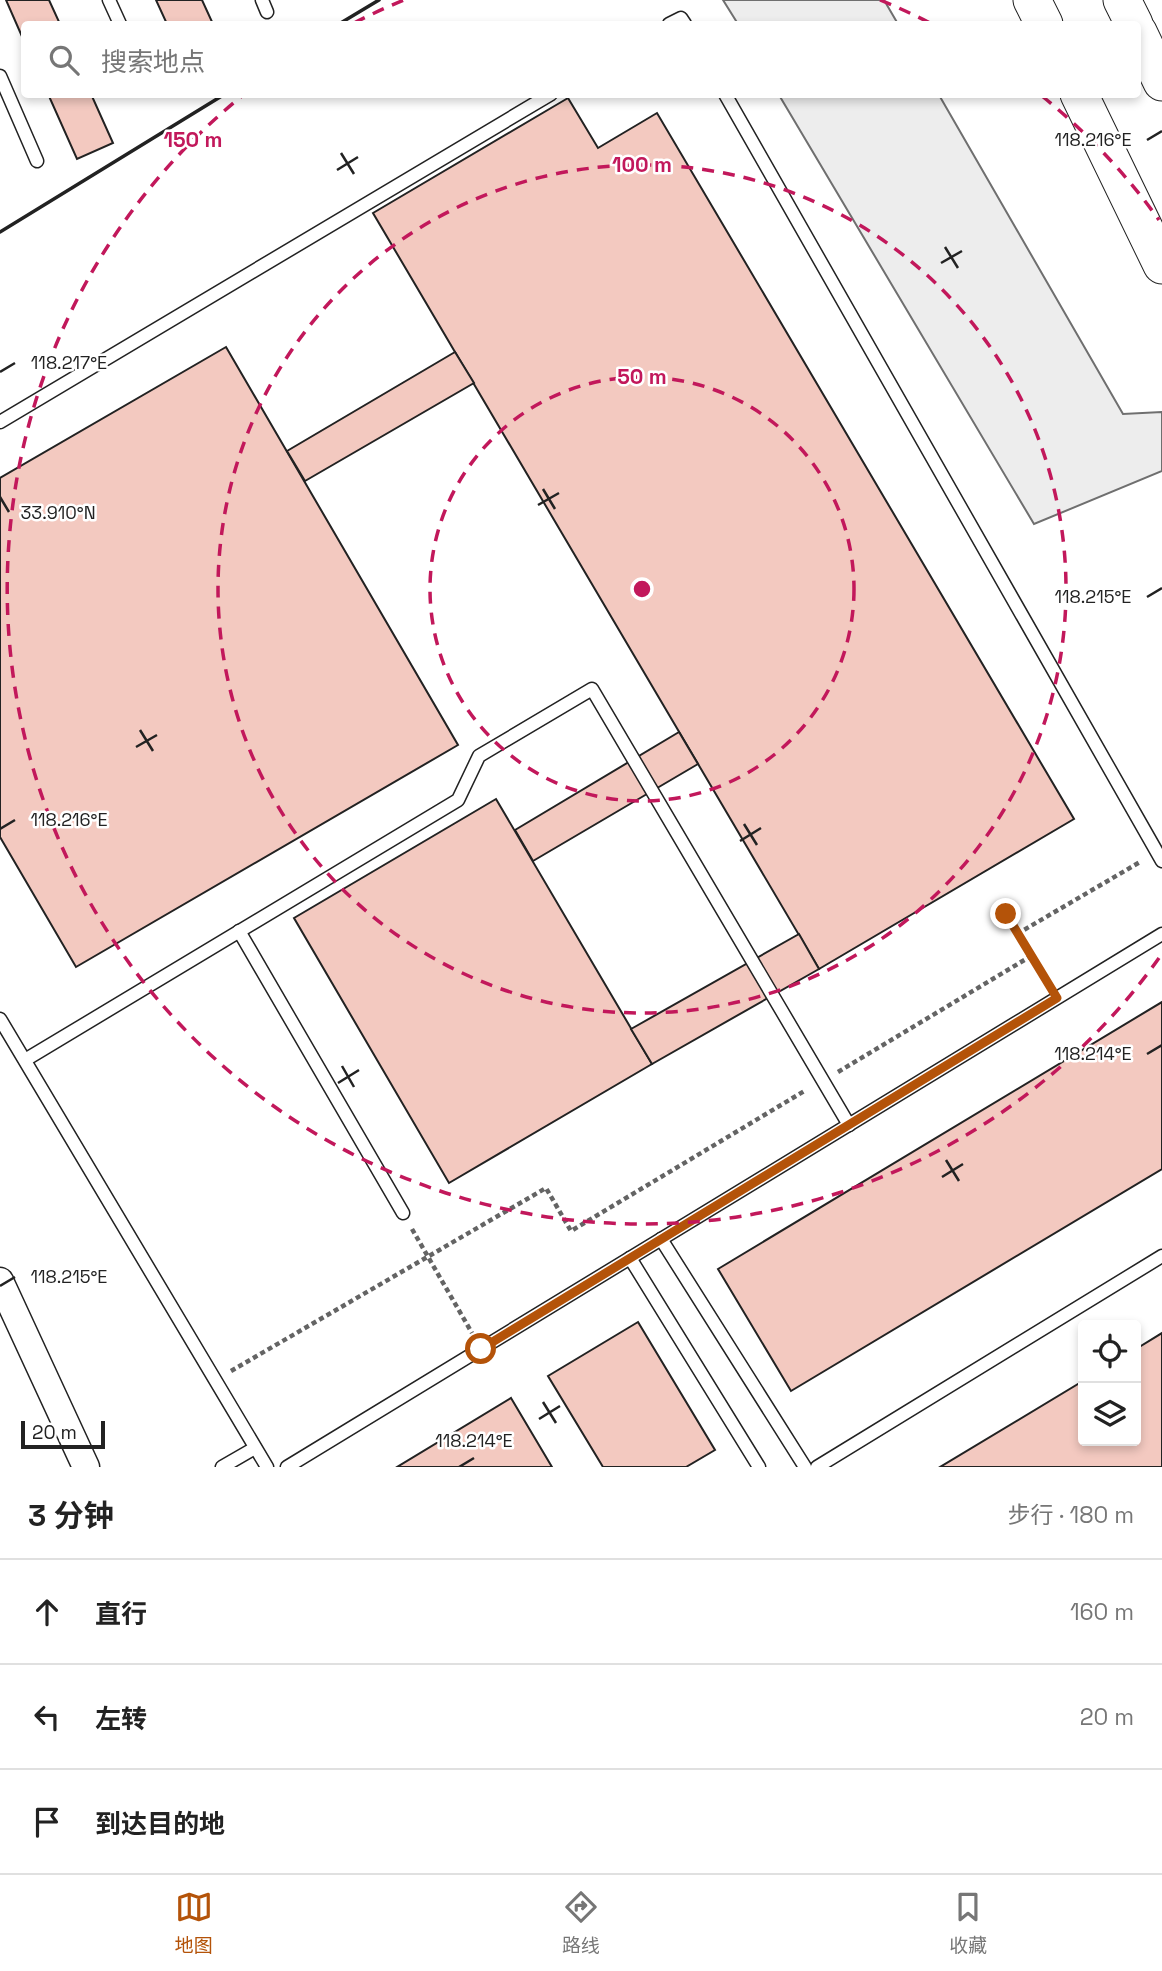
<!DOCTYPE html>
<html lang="zh">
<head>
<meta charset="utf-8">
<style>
	body { margin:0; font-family:"Space Grotesk","Noto Sans SC",sans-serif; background:#f2f2f2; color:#222 }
	.controls { position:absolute; right:21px; bottom:21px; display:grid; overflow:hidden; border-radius:7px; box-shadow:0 4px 10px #0003 }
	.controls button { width:63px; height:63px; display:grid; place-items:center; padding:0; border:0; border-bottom:2px solid #e0e0e0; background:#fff; color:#222; font:35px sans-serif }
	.scale { position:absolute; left:21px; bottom:18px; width:84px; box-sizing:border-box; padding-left:7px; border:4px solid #222; border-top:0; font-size:19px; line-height:24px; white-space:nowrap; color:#222; -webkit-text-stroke:5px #fff; paint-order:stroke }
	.stop { position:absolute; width:21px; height:21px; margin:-16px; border:5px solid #b45309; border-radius:50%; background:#fff }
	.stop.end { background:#b45309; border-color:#fff; box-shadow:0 2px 7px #0008 }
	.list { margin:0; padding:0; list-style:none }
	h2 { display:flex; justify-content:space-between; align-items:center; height:91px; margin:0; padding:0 28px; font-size:30px }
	h2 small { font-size:23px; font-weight:400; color:#767676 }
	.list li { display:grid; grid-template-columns:46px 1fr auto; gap:21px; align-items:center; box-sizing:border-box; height:105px; padding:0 28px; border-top:2px solid #e0e0e0 }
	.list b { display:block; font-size:26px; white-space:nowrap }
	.list em { font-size:23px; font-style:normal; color:#767676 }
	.icon { flex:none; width:38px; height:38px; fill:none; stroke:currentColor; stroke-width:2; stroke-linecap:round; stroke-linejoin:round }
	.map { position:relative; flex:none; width:1162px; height:1467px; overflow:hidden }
	.search { position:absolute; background:#fff; box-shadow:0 4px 10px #0003; left:21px; right:21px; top:21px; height:77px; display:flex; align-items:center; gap:18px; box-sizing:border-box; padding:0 24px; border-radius:7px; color:#767676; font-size:26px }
	.sheet { height:406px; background:#fff }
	nav { display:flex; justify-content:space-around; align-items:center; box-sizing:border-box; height:98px; border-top:2px solid #e0e0e0; background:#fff; font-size:19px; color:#767676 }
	nav a { display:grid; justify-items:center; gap:4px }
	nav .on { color:#b45309 }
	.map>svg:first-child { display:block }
	.parking { fill:#ededed; stroke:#6f6f6f; stroke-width:2 }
	.building { fill:#f3c9c0; stroke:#222; stroke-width:2 }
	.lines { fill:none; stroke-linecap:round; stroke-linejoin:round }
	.lane-casing { stroke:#222; stroke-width:15 }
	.street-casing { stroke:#222; stroke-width:29 }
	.secondary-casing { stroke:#222; stroke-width:39 }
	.path { stroke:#646464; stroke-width:4.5; stroke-dasharray:5 3.5; stroke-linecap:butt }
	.lane { stroke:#fff; stroke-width:12 }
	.street { stroke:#fff; stroke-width:26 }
	.secondary { stroke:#fff; stroke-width:37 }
	.wall { stroke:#222; stroke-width:3.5 }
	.route { stroke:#b45309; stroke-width:9 }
	.ticks { fill:none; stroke:#222; stroke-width:2.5 }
	.ring { fill:none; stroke:#c2185b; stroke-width:3.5; stroke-dasharray:12 9 }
	.ticks-label { font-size:18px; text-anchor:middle; fill:#222; stroke:#fff; stroke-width:5; stroke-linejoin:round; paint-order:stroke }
	.centre { fill:#c2185b; stroke:#fff; stroke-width:3.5 }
	.ring-label { font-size:21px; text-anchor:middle; font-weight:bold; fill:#c2185b; stroke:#fff; stroke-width:5; stroke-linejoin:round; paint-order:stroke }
</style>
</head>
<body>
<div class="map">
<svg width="1162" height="1467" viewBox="0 0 1162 1467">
	<rect width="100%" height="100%" fill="#fff"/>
	<g class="parking">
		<path d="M723,0h161l14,24h-160z"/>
		<path d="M779,95h160l184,319 39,-2v59l-128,53z"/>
	</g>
	<g class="building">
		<path d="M6,0h43l11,24h-36v17z"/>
		<path d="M156,0h46l11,24h-46z"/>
		<path d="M48,94h43l22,49 -36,16z"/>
		<path d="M568,98l30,50 59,-35 417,706 -255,150 -446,-756z"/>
		<path d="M226,347l232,398 -382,222 -76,-130v-359z"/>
		<path d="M455,352l19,31 -169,98 -18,-30z"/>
		<path d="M679,732l19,32 -165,97 -18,-31z"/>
		<path d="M496,799l156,265 -203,119 -155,-265z"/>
		<path d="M799,934l20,35 -167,95 -21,-35z"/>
		<path d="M1162,1002v167l-371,222 -73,-122z"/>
		<path d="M638,1322l77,128 -29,17h-83l-55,-91z"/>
		<path d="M1162,1333v134h-222l143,-86v60h53v-92z"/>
		<path d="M511,1398l41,69h-155z"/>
	</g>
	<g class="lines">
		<g class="lane-casing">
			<g id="lane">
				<path d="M109,0l11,24"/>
				<path d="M262,0l5,12"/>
				<path d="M669,24l12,-6 4,6"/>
				<path d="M0,76l37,85"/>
				<path d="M725,94l437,767"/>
				<path d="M0,422l551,-328"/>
				<path d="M239,931l164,282"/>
				<path d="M0,1019l267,448"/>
				<path d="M25,1060l433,-260 21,-44 113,-67 257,436"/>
				<path d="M661,1239l144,228"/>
				<path d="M630,1258l129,209"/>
				<path d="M222,1467l33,-19"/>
				<path d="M287,1467l875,-533"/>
				<path d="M817,1467l345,-211"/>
			</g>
		</g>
		<g class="street-casing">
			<path id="street" d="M0,1281l86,186"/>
		</g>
		<g class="secondary-casing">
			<g id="secondary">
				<path d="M1032,0l12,24"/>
				<path d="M1122,0l12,24"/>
				<path d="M1138,32l24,50"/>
				<path d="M1079,94l83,171"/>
			</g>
		</g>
		<g class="path">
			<path d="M1006,914l41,68"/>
			<path d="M1017,934l123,-72"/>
			<path d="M838,1072l193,-116"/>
			<path d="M412,1229l60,104"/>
			<path d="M231,1371l315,-183 25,43 235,-141"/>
		</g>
		<use href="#lane" class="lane"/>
		<use href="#street" class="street"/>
		<use href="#secondary" class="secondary"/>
		<g class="wall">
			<path d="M339,24l40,-24"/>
			<path d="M0,232l225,-138"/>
		</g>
	</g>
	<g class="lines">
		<path class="route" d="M481,1349l576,-351 -51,-84"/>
	</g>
	<path class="ticks" d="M1147,140l15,-9M341,153l13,21M337,170l21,-13M945,247l13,21M941,263l21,-12M0,372l15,-9M543,489l12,20M0,497l9,15M538,505l21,-12M1147,597l15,-9M140,730l13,21M136,747l21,-12M744,824l13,21M0,829l15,-9M740,841l21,-13M1147,1054l15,-9M342,1066l12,21M338,1083l21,-13M946,1160l13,21M942,1177l21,-13M0,1286l15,-9M543,1402l13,21M539,1419l21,-13M459,1467l15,-9"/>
	<g class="ring">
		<circle cx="642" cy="589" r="212"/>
		<circle cx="642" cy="589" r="424"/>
		<path d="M1159 958A635 635 0 1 1 242 96M354 23A635 635 0 0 1 404 0M880 0A635 635 0 0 1 930 23M1042 96A635 635 0 0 1 1159 220"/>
	</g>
	<g class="ticks-label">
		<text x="1093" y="146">118.216°E</text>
		<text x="69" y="369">118.217°E</text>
		<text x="58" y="519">33.910°N</text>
		<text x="1093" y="603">118.215°E</text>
		<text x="69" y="826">118.216°E</text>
		<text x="1093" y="1060">118.214°E</text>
		<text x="69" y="1283">118.215°E</text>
		<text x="474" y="1447">118.214°E</text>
	</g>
	<circle cx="642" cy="589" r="10" class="centre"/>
	<g class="ring-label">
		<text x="193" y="147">150 m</text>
		<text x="642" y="172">100 m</text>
		<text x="642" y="384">50 m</text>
	</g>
</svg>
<div class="controls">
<button><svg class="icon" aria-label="locate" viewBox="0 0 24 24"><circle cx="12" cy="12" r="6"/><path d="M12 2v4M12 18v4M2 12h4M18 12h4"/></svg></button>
<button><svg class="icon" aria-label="layers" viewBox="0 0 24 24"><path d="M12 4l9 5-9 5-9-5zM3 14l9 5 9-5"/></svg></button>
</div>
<div class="scale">20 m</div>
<div class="stop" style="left:481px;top:1349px"></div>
<div class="stop end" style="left:1006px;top:914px"></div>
<div class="search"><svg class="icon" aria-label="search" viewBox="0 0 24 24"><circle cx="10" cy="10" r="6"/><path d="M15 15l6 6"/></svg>搜索地点</div>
</div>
<section class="sheet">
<h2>3 分钟<small>步行 · 180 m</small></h2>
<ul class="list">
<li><svg class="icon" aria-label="ahead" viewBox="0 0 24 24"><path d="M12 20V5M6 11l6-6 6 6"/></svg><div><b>直行</b></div><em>160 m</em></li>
<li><svg class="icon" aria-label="left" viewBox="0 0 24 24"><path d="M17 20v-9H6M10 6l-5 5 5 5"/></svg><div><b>左转</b></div><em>20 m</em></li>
<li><svg class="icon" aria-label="arrive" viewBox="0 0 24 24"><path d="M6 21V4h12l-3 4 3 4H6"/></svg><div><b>到达目的地</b></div></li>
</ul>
</section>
<nav>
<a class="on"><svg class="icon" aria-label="map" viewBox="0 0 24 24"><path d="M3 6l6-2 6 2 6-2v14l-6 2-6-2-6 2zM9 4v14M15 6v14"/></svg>地图</a>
<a><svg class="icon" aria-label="directions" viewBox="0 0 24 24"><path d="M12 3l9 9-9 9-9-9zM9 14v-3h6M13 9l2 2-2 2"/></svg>路线</a>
<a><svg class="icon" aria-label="saved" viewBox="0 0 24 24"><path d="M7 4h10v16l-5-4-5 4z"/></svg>收藏</a>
</nav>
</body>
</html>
